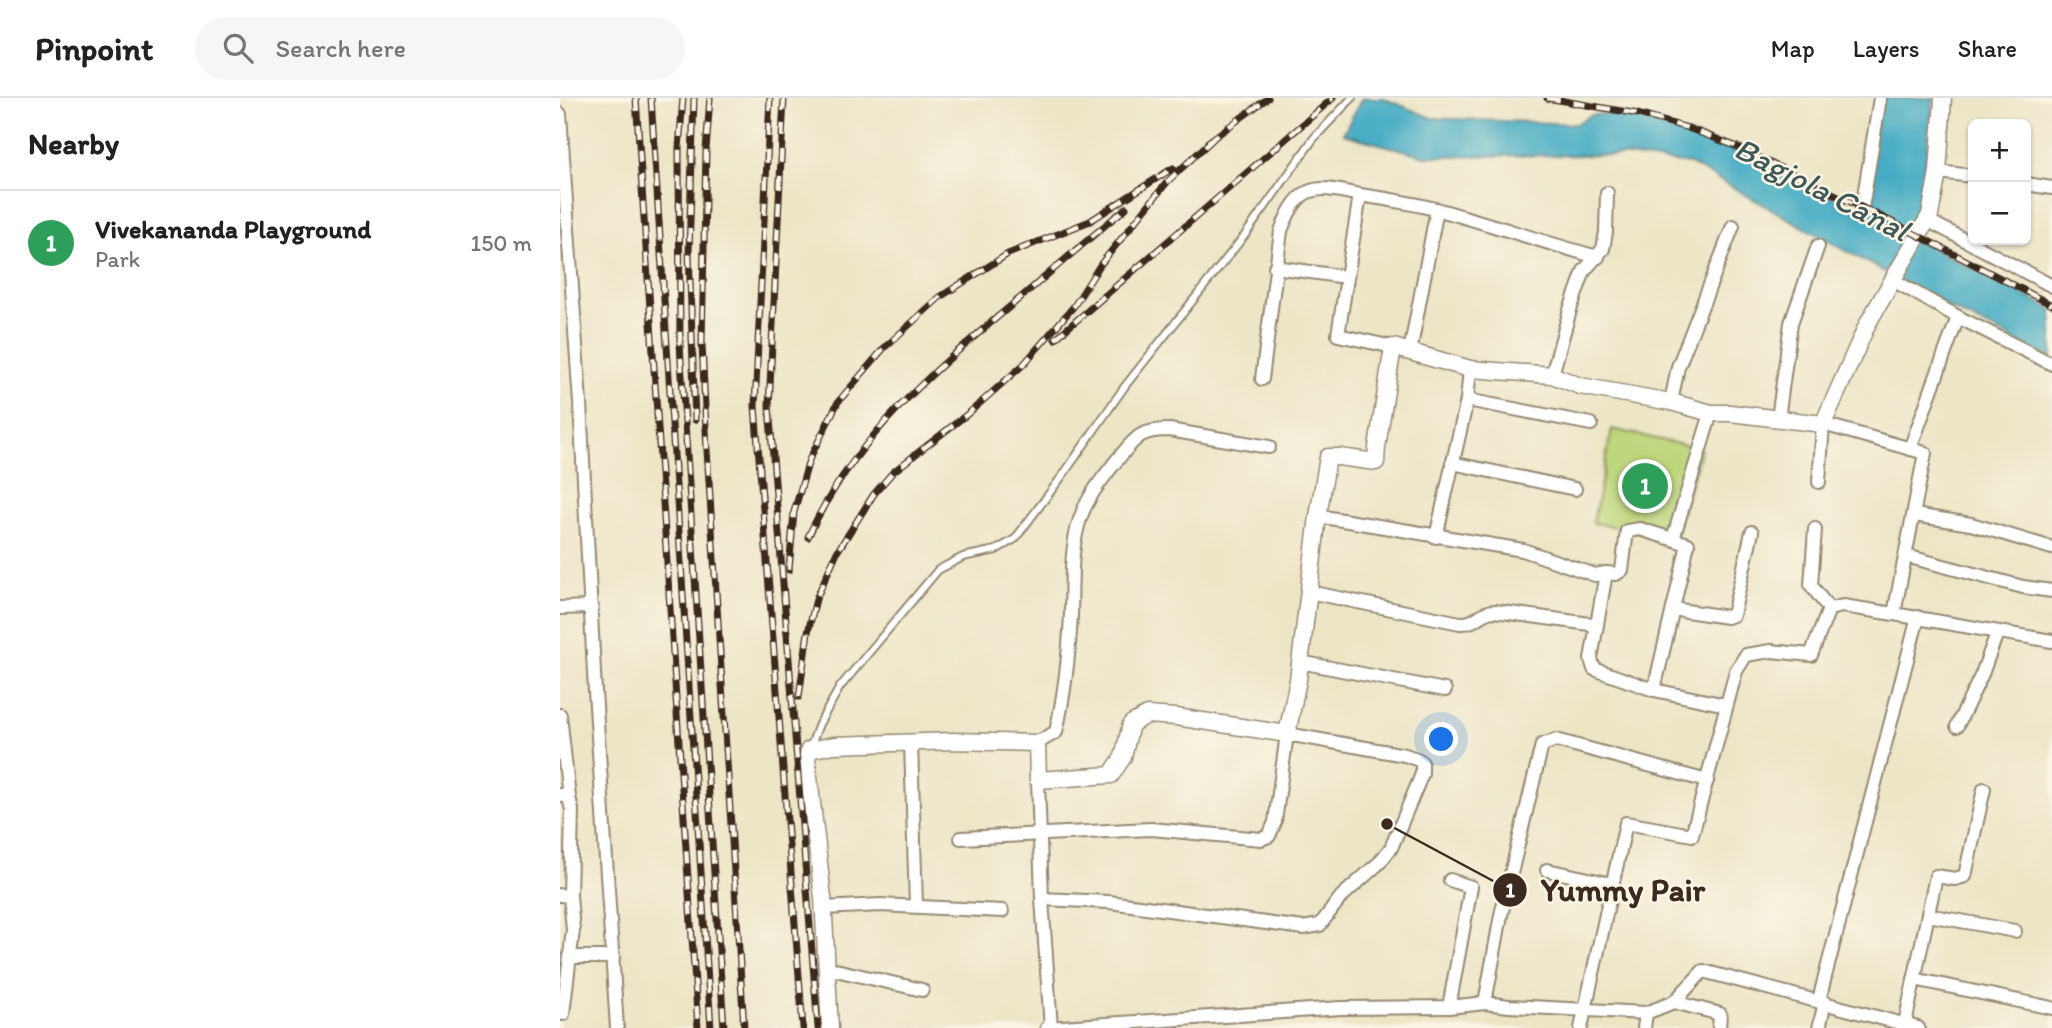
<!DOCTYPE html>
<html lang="en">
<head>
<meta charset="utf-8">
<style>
	body { margin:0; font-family:Itim,sans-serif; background:#f6f6f6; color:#202124 }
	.controls { position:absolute; right:21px; top:21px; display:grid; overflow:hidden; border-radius:10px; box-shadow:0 2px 5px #0004 }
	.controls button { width:63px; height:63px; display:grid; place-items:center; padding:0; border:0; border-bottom:2px solid #e0e0e0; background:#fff; color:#202124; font:35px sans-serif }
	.you { position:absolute; left:882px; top:642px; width:24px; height:24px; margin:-18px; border:5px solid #fff; border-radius:50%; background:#1a73e8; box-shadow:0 0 0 10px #1a73e833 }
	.badge { display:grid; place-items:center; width:46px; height:46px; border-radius:50%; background:#1f6fb2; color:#fff; font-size:23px; font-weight:700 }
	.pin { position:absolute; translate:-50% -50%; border:4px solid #fff; box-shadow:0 2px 7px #0006 }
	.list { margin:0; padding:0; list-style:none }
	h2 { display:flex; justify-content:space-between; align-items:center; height:91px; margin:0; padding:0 28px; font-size:30px }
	h2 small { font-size:23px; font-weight:400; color:#757577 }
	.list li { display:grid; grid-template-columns:46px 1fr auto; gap:21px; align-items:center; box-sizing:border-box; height:105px; padding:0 28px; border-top:2px solid #e0e0e0 }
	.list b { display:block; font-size:26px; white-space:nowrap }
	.list p { margin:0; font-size:23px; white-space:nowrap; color:#757577 }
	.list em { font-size:23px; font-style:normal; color:#757577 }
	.icon { flex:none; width:38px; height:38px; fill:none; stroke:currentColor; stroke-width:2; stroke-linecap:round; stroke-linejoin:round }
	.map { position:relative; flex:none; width:1492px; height:930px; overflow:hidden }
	header { display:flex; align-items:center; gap:42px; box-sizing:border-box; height:98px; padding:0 35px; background:#fff; border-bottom:2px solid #e0e0e0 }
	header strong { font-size:33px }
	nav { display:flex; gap:38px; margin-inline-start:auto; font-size:24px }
	.search { width:490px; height:63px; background:#f6f6f6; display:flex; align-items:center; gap:18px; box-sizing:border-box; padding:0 24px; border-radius:38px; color:#757577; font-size:26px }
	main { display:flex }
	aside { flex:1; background:#fff }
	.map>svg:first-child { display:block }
	.green { fill:#bed67b; stroke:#7c804c; stroke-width:2 }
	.water { fill:#44acc3; stroke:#406b70; stroke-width:2 }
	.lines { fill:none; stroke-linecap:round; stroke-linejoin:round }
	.service-casing { stroke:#948872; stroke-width:10 }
	.minor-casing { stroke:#948872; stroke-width:16 }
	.tertiary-casing { stroke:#948872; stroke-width:19 }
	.service { stroke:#fff; stroke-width:6 }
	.minor { stroke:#fff; stroke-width:12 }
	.tertiary { stroke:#fff; stroke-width:16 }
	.rail-casing { stroke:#3b2a1e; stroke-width:7 }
	.rail { stroke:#fcf5e5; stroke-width:4.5; stroke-dasharray:13; stroke-linecap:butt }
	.labels { text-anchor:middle; stroke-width:5; stroke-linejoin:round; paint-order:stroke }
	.water-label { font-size:32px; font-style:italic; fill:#3e5858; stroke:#fcf5e5 }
	.leader { fill:none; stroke:#3b2a1e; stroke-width:2.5 }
	.callout-dot { fill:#3b2a1e; stroke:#fcf5e5; stroke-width:2.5 }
	.mark-label { font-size:21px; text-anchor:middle; font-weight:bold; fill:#fff }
	.callout-label { font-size:32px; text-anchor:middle; font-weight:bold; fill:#3b2a1e; stroke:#fcf5e5; stroke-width:5; stroke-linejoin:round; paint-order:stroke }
</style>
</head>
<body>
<header>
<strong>Pinpoint</strong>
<div class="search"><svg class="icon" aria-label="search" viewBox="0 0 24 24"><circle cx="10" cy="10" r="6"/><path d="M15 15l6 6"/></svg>Search here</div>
<nav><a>Map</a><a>Layers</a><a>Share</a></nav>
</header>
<main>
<aside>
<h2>Nearby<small></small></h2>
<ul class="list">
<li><span class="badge" style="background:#2e9e5b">1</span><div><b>Vivekananda Playground</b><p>Park</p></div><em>150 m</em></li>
</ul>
</aside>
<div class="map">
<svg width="1492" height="930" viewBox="0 0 1492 930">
	<rect width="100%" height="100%" fill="#fcf5e5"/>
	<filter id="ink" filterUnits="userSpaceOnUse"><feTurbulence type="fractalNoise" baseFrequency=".0143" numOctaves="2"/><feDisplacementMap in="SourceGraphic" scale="14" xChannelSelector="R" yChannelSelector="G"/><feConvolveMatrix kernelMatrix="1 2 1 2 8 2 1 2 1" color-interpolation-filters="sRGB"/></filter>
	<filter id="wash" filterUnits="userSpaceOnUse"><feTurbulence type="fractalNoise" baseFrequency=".00686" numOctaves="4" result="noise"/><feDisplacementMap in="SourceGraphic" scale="28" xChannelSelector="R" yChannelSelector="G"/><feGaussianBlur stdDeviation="1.57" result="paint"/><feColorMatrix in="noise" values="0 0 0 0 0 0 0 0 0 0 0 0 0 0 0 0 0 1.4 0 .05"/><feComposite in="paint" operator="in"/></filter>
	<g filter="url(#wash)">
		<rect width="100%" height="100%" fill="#ece5c6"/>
		<path class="green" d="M1052,331l89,20 -27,88 -81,-14z"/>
		<path class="water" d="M802,0h21l49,20 144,6 15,-9 31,-2 124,40 115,58 19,-113h54l-19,141 137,70v50l-106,-53 -256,-142 -72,-9 -193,1 -82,-22z"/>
	</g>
	<g filter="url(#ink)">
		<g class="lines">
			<g class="service-casing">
				<path id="service" d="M250,650l9,-24 21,-37 98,-117 25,-13 33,-7 19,-11 48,-64 62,-89 120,-151 69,-97 38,-40"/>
			</g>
			<g class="minor-casing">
				<g id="minor">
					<path d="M0,16l20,289 15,288 22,337"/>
					<path d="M1378,74l35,4"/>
					<path d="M1466,86l26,4"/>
					<path d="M800,97l-22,140 55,12"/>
					<path d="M1302,110l18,-110"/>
					<path d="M1367,122l125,66"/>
					<path d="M715,169l71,10"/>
					<path d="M1333,182l65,37"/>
					<path d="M850,254l27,-143"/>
					<path d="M992,277l18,-65 14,-39 19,-22 3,-17 1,-39"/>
					<path d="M702,281l19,-148c5,-13 13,-33 27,-39 16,-7 35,0 52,3 27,4 53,8 79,15 53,14 105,33 159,47"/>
					<path d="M907,302l124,24"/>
					<path d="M1111,304l7,-35 55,-141"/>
					<path d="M1218,321l13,-96 27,-77"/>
					<path d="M1350,351l48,-132 94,47"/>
					<path d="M892,365l123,26"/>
					<path d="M1259,384l4,-58 102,29 -31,161 158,27"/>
					<path d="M1354,417l57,9 81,24"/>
					<path d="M758,418l205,34 72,25 11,-2 10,1 6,-4 5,-39 13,-2 48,15 -34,146"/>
					<path d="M1255,431l-4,56 18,24"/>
					<path d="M876,439l31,-137 3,-31"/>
					<path d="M1113,441l38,-126"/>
					<path d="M1346,458l117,31 29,4"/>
					<path d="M1046,475l-15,86 3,10 60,21 72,15"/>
					<path d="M749,494l151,31c18,1 19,-12 35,-12l102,14"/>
					<path d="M0,510l32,-1"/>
					<path d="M1113,511l54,8 6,-2 19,-83"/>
					<path d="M740,564l145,28"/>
					<path d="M0,617l9,82"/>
					<path d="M1397,628l25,-52 15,-41"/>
					<path d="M351,645l5,163"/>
					<path d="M477,645l19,-11c9,-39 13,-78 15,-117 1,-32 -1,-66 9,-96 7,-22 23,-41 37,-59 19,-22 21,-30 52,-30l100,17"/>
					<path d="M478,682l4,119 9,129"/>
					<path d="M0,697l9,2 3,13 -2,86"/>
					<path d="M401,740l190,-9 110,10 8,-3 6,-14 12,-88 118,21 14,5 3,3v11l-31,74 -12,15 -38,34 -21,28 -17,3 -194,-26 -67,-3"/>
					<path d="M987,772l65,14"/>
					<path d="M0,797l10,1 3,34 -10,84"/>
					<path d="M264,810l56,-3 122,6"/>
					<path d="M1368,817l87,16"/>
					<path d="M10,859h43"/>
					<path d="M267,870l95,22"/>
					<path d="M1354,881l138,29"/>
					<path d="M1259,902l99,-383"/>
					<path d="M1114,904l46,12 -1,14"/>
					<path d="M925,905l16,-88 41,-170 14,-5 151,41"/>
					<path d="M889,909l22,-120 -21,-7"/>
					<path d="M487,930l294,-20 108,-1 36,-4 24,3 137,7 28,-11 29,-31 215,57"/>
					<path d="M1021,930l45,-205 66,12 44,-164 10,-16 25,-4 40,4 18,-46 14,-3 51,8"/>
					<path d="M1084,930l2,-15"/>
					<path d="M1259,930l6,-26"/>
					<path d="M1344,930l32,-152 19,3 10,-3 19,-87"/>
				</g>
			</g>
			<g class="tertiary-casing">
				<path id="tertiary" d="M270,930l-7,-130 -16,-138 2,-10 25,-5 120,-4 83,2 1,37 73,-5 12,-18 8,-33 16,-9 29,2 111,17 11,-54 20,-164 10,-59h11l37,5 1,-15 16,-100 77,22 82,6 28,11 91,16 40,11h19l93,11 45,-101 62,-108 8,-43 5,-74"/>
			</g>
			<use href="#service" class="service"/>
			<use href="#minor" class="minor"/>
			<use href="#tertiary" class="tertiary"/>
			<g class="rail-casing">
				<g id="rail">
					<path d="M76,0l62,930"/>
					<path d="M91,0l60,930"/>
					<path d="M123,0l-4,50 1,197 44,683"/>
					<path d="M134,0l-5,154 6,168"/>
					<path d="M150,0l-4,52 -4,194 5,106 37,578"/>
					<path d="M210,0l-15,308 48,622"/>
					<path d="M224,0l-15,308 49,622"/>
					<path d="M987,0l91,16 50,14 47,18 161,78 156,81"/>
					<path d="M648,44l60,-44"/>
					<path d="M495,241l278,-241"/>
					<path d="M248,439c45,-98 125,-166 205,-233 38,-32 75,-65 113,-96"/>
					<path d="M229,472l5,-58 15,-52 29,-58 46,-54 56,-51 68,-43 82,-33 83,-53"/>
					<path d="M239,599l9,-65 8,-33 21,-47 37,-58 19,-22 77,-60 53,-47 51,-59 26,-41 68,-84 46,-43"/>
				</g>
			</g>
			<use href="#rail" class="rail"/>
		</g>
	</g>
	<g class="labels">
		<g class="water-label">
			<text transform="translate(1262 91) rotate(27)" y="11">Bagjola Canal</text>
		</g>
	</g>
	<path class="leader" d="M827 726L950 792"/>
	<g class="callout-dot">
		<circle cx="827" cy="726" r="7"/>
		<circle cx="950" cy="792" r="18"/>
	</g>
	<g class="mark-label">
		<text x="950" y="799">1</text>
	</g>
	<g class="callout-label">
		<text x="1063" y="803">Yummy Pair</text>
	</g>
</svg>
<div class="controls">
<button>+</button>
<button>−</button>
</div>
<div class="you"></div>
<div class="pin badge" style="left:1085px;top:388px;background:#2e9e5b">1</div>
</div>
</main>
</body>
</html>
